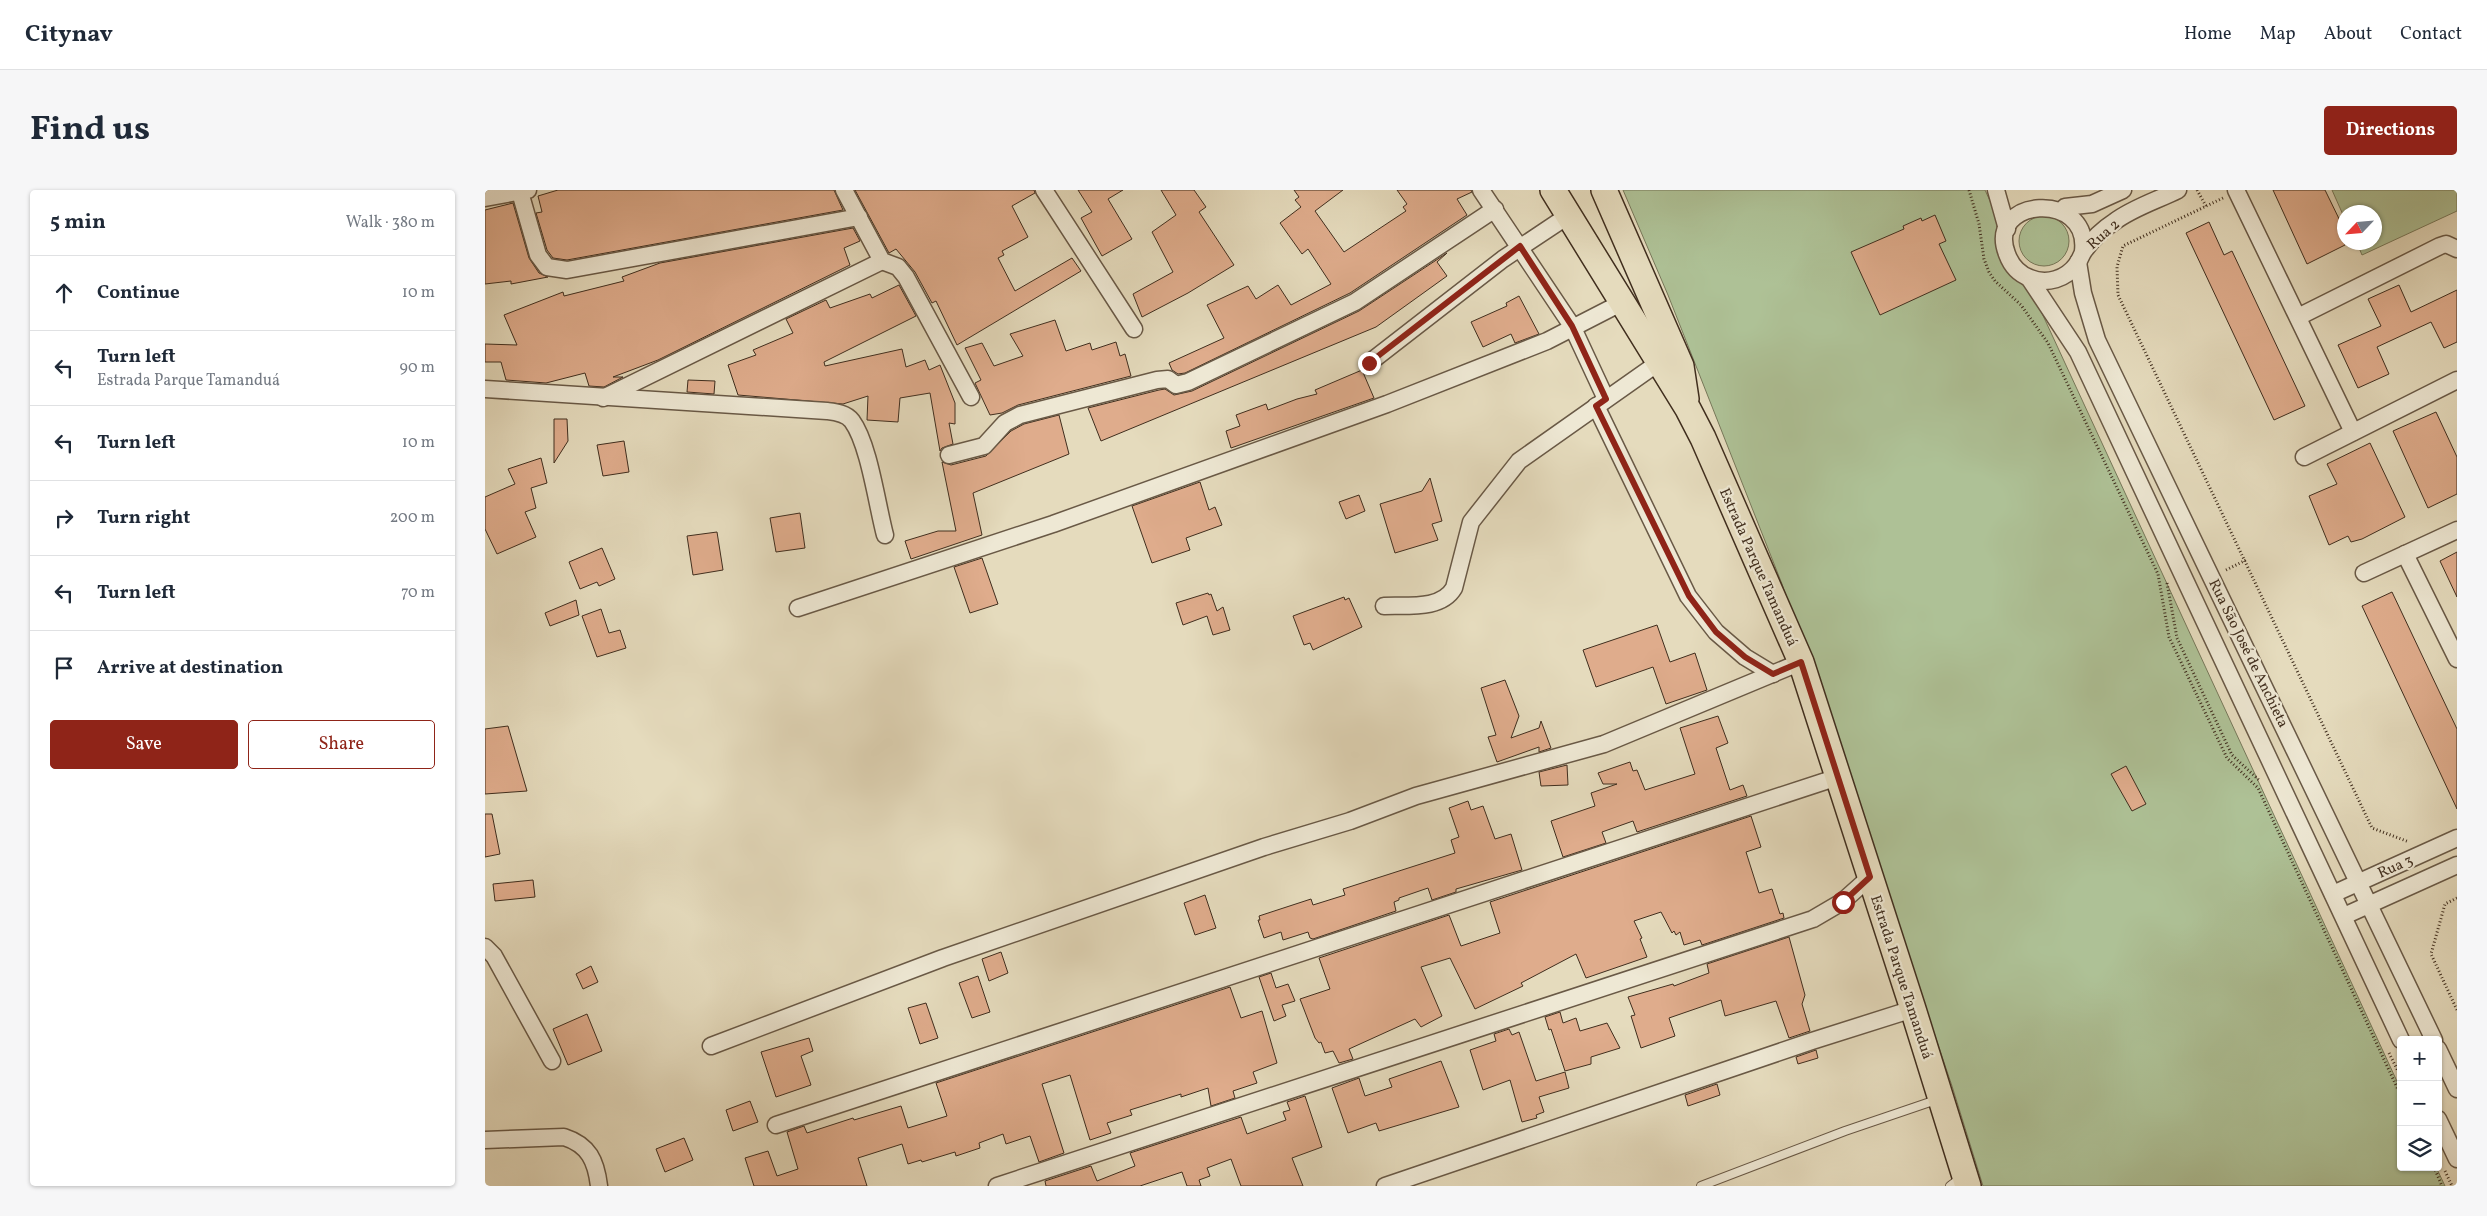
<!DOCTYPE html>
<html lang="en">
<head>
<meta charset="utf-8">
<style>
	body { margin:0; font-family:Vollkorn,serif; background:#f6f6f7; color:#1f2937 }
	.controls { position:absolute; right:15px; bottom:15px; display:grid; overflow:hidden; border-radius:5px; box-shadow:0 1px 4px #0004 }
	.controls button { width:45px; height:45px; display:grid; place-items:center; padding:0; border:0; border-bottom:1px solid #e0e1e3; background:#fff; color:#1f2937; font:25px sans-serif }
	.compass { position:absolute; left:1852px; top:15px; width:45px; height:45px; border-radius:50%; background:#fff; box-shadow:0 1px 4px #0004; rotate:244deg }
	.stop { position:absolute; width:15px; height:15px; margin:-11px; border:4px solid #8f2418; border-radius:50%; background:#fff }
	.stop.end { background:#8f2418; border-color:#fff; box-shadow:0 1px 5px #0008 }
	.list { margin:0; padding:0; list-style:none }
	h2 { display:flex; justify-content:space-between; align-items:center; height:65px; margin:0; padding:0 20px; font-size:21px }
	h2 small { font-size:16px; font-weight:400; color:#747a83 }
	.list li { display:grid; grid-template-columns:32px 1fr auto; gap:15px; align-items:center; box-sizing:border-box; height:75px; padding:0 20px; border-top:1px solid #e0e1e3 }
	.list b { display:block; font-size:19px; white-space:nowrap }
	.list p { margin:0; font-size:16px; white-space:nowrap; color:#747a83 }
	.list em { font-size:16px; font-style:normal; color:#747a83 }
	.actions { display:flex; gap:10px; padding:15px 20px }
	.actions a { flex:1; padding:11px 0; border:1px solid #8f2418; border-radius:5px; text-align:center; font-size:18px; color:#8f2418 }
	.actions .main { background:#8f2418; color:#fff }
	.icon { flex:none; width:28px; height:28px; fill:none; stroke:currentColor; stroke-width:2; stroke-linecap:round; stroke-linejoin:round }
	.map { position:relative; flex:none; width:1972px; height:996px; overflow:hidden; border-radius:5px }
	header { display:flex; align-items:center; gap:30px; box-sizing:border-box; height:70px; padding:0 25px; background:#fff; border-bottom:1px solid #e0e1e3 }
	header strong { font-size:24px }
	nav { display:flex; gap:28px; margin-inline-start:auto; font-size:18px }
	.intro { display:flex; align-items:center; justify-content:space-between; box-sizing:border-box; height:120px; padding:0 30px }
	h1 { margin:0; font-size:35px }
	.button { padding:12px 22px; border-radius:5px; background:#8f2418; color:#fff; font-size:18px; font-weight:700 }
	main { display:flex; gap:30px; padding:0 30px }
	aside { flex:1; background:#fff; border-radius:5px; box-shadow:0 1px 4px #0004 }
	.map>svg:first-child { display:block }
	.green { fill:#aec196; stroke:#77785a }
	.building { fill:#dfac8c; stroke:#402e1e }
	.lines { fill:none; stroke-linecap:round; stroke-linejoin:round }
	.service-casing { stroke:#695946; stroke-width:10 }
	.minor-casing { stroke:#695946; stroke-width:19 }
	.primary-casing { stroke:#402e1e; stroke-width:28 }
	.path { stroke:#402e1e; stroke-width:3; stroke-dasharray:1 2.5; stroke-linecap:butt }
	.service { stroke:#eee8d4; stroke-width:8 }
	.minor { stroke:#eee8d4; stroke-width:16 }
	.primary { stroke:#e5dbbd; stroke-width:25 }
	.route { stroke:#8f2418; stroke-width:6 }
	.labels { text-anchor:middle; stroke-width:4.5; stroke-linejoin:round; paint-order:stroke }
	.street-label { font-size:15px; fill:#402e1e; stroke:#eee8d4 }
</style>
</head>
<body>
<header>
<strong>Citynav</strong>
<nav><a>Home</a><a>Map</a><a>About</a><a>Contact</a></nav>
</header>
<div class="intro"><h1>Find us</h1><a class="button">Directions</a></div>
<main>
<aside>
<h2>5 min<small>Walk · 380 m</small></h2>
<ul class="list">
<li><svg class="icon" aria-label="ahead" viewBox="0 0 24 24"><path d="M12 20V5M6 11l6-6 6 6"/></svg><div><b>Continue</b></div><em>10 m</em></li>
<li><svg class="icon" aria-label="left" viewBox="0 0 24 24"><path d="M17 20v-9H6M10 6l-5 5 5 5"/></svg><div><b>Turn left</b><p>Estrada Parque Tamanduá</p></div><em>90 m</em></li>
<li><svg class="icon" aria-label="left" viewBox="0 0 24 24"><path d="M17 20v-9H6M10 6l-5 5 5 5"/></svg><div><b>Turn left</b></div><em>10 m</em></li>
<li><svg class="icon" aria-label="right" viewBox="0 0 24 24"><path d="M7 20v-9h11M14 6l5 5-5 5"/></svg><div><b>Turn right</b></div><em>200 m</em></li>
<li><svg class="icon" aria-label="left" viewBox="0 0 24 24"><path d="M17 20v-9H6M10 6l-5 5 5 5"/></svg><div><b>Turn left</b></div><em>70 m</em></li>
<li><svg class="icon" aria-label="arrive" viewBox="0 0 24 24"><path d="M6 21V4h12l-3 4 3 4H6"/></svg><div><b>Arrive at destination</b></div></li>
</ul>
<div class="actions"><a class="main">Save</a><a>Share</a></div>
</aside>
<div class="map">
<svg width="1972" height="996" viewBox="0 0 1972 996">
	<rect width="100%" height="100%" fill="#e5dbbd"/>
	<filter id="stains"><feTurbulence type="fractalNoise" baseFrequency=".004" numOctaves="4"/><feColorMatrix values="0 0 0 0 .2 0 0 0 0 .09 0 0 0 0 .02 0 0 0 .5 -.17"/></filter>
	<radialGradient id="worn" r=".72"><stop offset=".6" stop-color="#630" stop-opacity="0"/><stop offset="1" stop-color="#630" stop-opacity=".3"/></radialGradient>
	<g class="green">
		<path d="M1138,0h362l416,900v77h35l9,19h-462l-31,-100 -170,-502 -114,-289z"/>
		<path d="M1847,0h125v21l-95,44 -5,-12 18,-1v-30h-30l-1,5z"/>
		<circle cx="1559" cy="51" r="25"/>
	</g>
	<g class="building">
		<path d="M73,0h276l9,20 -276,50 -14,-2 -6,-8 -11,-37 6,-1 -4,-16z"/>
		<path d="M370,0h179l1,3 -23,13 16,31 -26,14 2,4 -6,3 17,33 57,-33 9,13 -124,74 -21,-44 -4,2 -17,-31 -19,-23 -7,4z"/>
		<path d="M593,0h45l-15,9 24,40 -30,17 -21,-38 11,-6z"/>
		<path d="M676,0h33l12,17 -7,5 35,53 -46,28 -46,24 -9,-23 40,-22 -21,-40 24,-17z"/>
		<path d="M809,0h49l-28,21 29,41 62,-41 -3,-4 4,-3 -10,-14h74l1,2 -15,7 10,16 -117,78 -165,80 -7,1 -6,-4 -3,-7 55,-25 -17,-33 41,-19 8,13 22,-14 13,20 40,-21 -23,-35 -6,5 -22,-31 21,-16 -6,-7 4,-3z"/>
		<path d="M1788,0h52l20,41v14l-38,19z"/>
		<path d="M28,13l16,55 10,15 9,4 -37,7v-3l-26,3v-74z"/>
		<path d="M1450,25l11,26 -7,3 17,36 -76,35 -29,-63 53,-23 -1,-3 18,-8 1,3z"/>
		<path d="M1724,32l15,33 8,-4 73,155 -31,14 -88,-187z"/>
		<path d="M368,38l7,13 -16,7 6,17 -192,95 -45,17h10l-19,10 -15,-1 -4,-13 -39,10 -40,-3 -5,-18h-16v-18l32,1 -13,-30 59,-23 1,4 60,-15 -2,-4 38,-14z"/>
		<path d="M962,63l-10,9 10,14 -71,51 -275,114 -13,-33 71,-18 6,-1 9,6 18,-4 167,-80z"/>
		<path d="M414,95l17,31 -92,46 1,4 77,-17 4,18 19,-7 4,10 11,-5 15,38v21l-6,-1 4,21 -11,4 -2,3 -10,-58 -30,5 -2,24 -31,-2 1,-24 -25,8 -105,-9 -10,-30 28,-10 -3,-5 40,-17 -7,-14 40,-19 4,8 40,-14 2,4z"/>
		<path d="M1914,95l12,27 46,-22v52l-13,6 -13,-26 -54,25 12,27 -31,14 -20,-43 43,-19 -13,-27z"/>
		<path d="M1034,106l20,38 -24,9 -4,-9 -28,13 -12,-25 36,-16 -1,-3z"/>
		<path d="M570,130l11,31 24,-8 2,7 24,-8 4,14 5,-2 6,22 -113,29 -16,8 -12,2 -15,-32 6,-3 -16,-32 17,-5 12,23 29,-10 -13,-22z"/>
		<path d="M877,180l12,28 -143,50 -5,-17 14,-5 -4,-11 30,-11 2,6 29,-11 20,-5 -2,-4z"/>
		<path d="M203,190l27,1 -1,13 -27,-2z"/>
		<path d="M1951,222l21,45v37l-29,14 -35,-77z"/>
		<path d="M574,225l10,39 -96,39 9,42 -71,24 -6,-18 33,-10h18l-14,-69 9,3 35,-9 25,-25 13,-7z"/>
		<path d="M69,229h13l1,22 -14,22z"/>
		<path d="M139,251l5,31 -26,4 -6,-31z"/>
		<path d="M1885,253l35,74 -43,22 -11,3 -3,-6 -19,9 -20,-49 28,-12 -10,-20z"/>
		<path d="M56,268l6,25 -16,5 5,20 -11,4 11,25 -39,17 -12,-25v-32l30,-13 -7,-15z"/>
		<path d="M945,288l12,43 -10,3 6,16 -43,13 -15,-49 42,-13z"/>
		<path d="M715,292l9,28 6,-3 7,18 -36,13 4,12 -38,13 -20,-57z"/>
		<path d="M874,305l6,16 -19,8 -7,-17z"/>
		<path d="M315,323l5,35 -29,4 -6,-34z"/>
		<path d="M232,342l6,38 -30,5 -6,-39z"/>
		<path d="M117,358l13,31 -16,7 -2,-4 -17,7 -11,-27z"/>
		<path d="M1972,362v45l-17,-36z"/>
		<path d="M497,368l16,46 -28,9 -16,-46z"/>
		<path d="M1907,402l65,137v80l-95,-203z"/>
		<path d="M723,403l1,2 2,-1 6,17 6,-4 7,23 -17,5 -6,-19 -24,9 -7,-22z"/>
		<path d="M859,407l1,3 4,-2 13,29 -49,23 -3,-7 -6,2 -11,-29z"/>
		<path d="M91,410l3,15 -29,11 -5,-13z"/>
		<path d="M116,419l8,24 11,-3 6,18 -29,9 -15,-41z"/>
		<path d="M1172,435l13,37 25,-9 12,37 -41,14 -13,-37 -57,20 -13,-37z"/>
		<path d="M1020,490l14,36 -8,22 28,-10 2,-7 10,27 -12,4v-5l-42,15 -9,-25 8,-2 -15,-47z"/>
		<path d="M1233,526l10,27 -12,5 14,42 13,-5 4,11 -110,36 -4,-11 -31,11 4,11 -43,14 -12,-36 44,-15 -4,-13 26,-9h-14l-5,-11 32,-11 3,9 4,-1 8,20 50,-16 -15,-46z"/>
		<path d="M23,536l19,65 -42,3v-65z"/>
		<path d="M1082,575l1,20 -27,1 -2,-14z"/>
		<path d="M1641,576l20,38 -14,7 -21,-37z"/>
		<path d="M983,611l3,9 12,-4 12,33 16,-5 11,36 -66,19v3l-24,8 -4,-12 -29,10v2l-5,2 2,9 -83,28 -3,-1 -2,-6 -25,8 -2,-8 -17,6 -6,-18h2l-1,-4 52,-17 2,6 32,-10 -2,-6 112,-36 -4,-13 8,-3 -10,-29z"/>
		<path d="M0,624h7l8,40 -15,3z"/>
		<path d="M1266,626l10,31 -15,5 13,41 13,-4 8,25 3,-1 1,5 -82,27 -2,-5 -16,5 -4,-13 -4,3 -2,-4 -2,2 -11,-21 -27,9 8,17 -2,1 7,18 -61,21 -10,-24 -55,29 2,3 -48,23 -25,-51 -29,9 21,49 -21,11 -6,-8 -66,30 4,10 -14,4 -6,-12 -8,2 -4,-11 -2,1 -4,-5 -15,-39 30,-10 -11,-31 130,-43 12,31 39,-13 -10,-31z"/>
		<path d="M48,690l2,17 -40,4 -2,-17z"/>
		<path d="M720,705l11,33 -21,7 -11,-32z"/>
		<path d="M1304,747l16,58 -3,9 8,27 -21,7 -13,-37 -51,15 -4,-16 -52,18 6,18 -34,12 -10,-32 4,-1 -7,-18 45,-13 1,2 35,-13 -2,-9z"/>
		<path d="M516,762l7,21 -19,8 -7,-22z"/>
		<path d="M106,776l7,16 -15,7 -7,-15z"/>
		<path d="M786,783l5,15 12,-4 7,17 -13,4 4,11 -12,5 -15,-44z"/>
		<path d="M493,786l12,36 -18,6 -13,-35z"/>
		<path d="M745,797l11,31 21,-7 15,52 -24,9 4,11 -24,8 2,7 -24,8 -3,-18 -27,9v-3l-51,16 2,5 -25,8 4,10 -21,7 -20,-65 -28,9 22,69 -25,9 -9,-26 -24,8 -3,-10 -24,9 1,5 -24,8 -1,-4 -33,10 -1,-2 -13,4 -6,-20 -44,14 9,28h-113l-9,-28 23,-7 9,25 21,-7 -11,-37 17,-6 3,7 46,-15 1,2 47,-14 7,22 39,-12 -11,-33z"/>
		<path d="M441,813l12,35 -18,6 -12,-36z"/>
		<path d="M1075,822l3,11 13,-5 4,13 27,-8 13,25 -29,9v7l-26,7 -14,-42 -2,1 -4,-13z"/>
		<path d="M102,824l15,37 -34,14 -15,-36z"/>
		<path d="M1024,839l3,6 7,-3 17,49 29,-9 4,16 -30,9 5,15 -8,3 1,3 -15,4 -12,-42 -27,10 -13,-40 26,-9 -2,-7z"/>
		<path d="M324,848l4,13 -12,5 10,29 -35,12 -15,-45z"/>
		<path d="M1331,860l2,8 -20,6 -2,-7z"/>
		<path d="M956,871l18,46 -80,24 -3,-8 -28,10 -16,-45 27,-10 6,18 27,-9 -3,-8z"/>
		<path d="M1232,894l3,11 -32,11 -3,-11z"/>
		<path d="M820,906l17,51 -30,11 11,28h-62l-10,-27 -24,9 3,8 -11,4 2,6h-14l-5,-14 -42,14h-94l-1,-5 46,-15 6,15 38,-15 -5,-13 111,-36 6,17 39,-14 -3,-8 7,-2 -3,-8z"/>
		<path d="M265,911l8,21 -25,9 -7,-21z"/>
		<path d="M199,948l9,22 -28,12 -9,-23z"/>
	</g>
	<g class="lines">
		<g class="service-casing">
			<g id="service">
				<path d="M1216,996l144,-55 94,-32"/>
				<path d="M1465,996l12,-9"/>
			</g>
		</g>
		<g class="minor-casing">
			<g id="minor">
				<path d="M359,0l38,71 16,6 8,10 65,120"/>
				<path d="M559,0l90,139"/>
				<path d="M996,0l91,136 34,73"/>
				<path d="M1511,0l11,39"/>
				<path d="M1751,0l117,242"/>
				<path d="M35,2l18,63 9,12 20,3 292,-53"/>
				<path d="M0,8l43,-8"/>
				<path d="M1580,17l27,-3 31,-14"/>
				<path d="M1598,61c7,-61 -98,-54 -76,3 4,11 12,20 23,24 17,7 36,1 47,-14 3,-4 4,-9 7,-13 8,-11 19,-22 30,-29 18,-14 44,-22 64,-32"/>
				<path d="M1593,72l5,31 14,47 337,700"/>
				<path d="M1544,88l49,74 323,688"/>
				<path d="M1813,127l142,-71 6,-2 11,5"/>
				<path d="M884,173l134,-104 66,-44"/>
				<path d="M0,199l342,22c8,1 19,2 25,10 17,23 25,84 33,114"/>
				<path d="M118,208l279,-137"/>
				<path d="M1111,216l92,190 28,36 29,25 28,17"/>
				<path d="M464,265l35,-9 21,-23 15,-8 137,-35 11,-1 8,6 12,-3 167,-80 140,-93"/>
				<path d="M1819,267l153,-77"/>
				<path d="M1920,364l52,105"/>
				<path d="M1879,383l93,-43"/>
				<path d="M899,416c24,-1 57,4 70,-18l17,-66 48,-61 139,-98"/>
				<path d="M313,418l255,-84 334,-120 160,-63 74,-38"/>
				<path d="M1848,704l124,-56"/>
				<path d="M1859,726l113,-51"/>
				<path d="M0,757l9,9 58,105"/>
				<path d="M226,856l232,-88 321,-111 86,-26 66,-25 188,-52 197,-82"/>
				<path d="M1953,859l19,40"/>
				<path d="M1953,929l19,40"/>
				<path d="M291,935l1062,-348"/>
				<path d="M0,950l79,-3c25,8 32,24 35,49"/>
				<path d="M512,996l816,-267 29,-17 28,-25"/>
				<path d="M900,996l427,-145 101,-32"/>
			</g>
		</g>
		<g class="primary-casing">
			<g id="primary">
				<path d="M1068,0l135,219 15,29 98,224 112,347 55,177"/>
				<path d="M1119,0l77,176 5,33"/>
			</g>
		</g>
		<g class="path">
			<path d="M1484,0l10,34 5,35 5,13 6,9 26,24 27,38 110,231 11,63 58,121 31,30 143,308"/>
			<path d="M1712,0l9,16"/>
			<path d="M1738,8l-100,48 -6,21 1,28 254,533 37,14"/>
			<path d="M1741,380l20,-10"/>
			<path d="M1682,393l10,55 55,117 28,26"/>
			<path d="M1972,708l-12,6 -14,50 26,56"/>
			<path d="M1904,863l12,24"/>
			<path d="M1949,977l8,19"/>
			<path d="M1960,981l7,15"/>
		</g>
		<use href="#service" class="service"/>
		<use href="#minor" class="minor"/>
		<use href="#primary" class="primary"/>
	</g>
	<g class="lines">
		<path class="route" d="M884,173l151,-117 52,80 34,73 -10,7 93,190 27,36 29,25 28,17 28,-12 69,215 -27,25"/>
	</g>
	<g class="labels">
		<g class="street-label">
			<text transform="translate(1618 44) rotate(-41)" y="5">Rua 2</text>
			<text transform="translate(1274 377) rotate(66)" y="5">Estrada Parque Tamanduá</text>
			<text transform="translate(1764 463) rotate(64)" y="5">Rua São José de Anchieta</text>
			<text transform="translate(1910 676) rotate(-24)" y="5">Rua 3</text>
			<text transform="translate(1417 787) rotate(72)" y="5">Estrada Parque Tamanduá</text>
		</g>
	</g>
	<rect width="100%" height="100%" filter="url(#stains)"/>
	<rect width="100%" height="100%" fill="url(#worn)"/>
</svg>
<div class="controls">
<button>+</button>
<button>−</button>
<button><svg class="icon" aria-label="layers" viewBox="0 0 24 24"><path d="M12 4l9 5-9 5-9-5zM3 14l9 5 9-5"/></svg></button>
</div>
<svg class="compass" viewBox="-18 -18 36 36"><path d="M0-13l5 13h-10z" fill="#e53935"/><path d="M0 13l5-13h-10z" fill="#747a83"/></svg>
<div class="stop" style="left:1358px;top:712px"></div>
<div class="stop end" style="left:884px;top:173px"></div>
</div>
</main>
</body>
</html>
